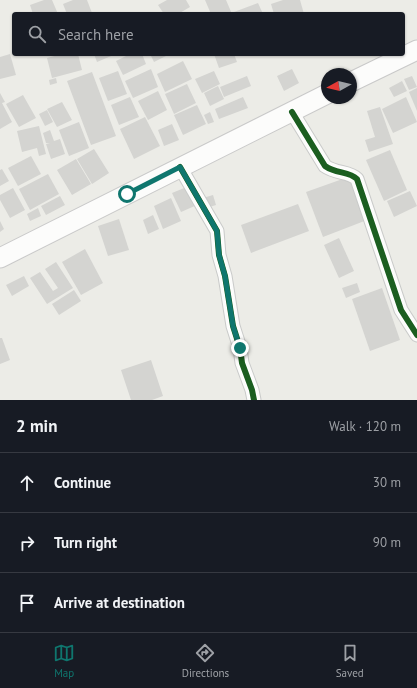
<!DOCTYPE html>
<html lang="en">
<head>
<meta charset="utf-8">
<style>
	body { margin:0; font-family:"PT Sans",sans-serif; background:#20242c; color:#f1f3f6 }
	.compass { position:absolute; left:321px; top:68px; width:36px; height:36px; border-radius:50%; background:#171b24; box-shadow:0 1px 3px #0004; rotate:262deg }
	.stop { position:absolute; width:12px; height:12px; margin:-9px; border:3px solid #0f766e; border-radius:50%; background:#fff }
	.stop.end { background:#0f766e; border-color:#fff; box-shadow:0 1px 4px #0008 }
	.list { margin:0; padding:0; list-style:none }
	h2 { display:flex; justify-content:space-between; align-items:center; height:52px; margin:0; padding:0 16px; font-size:17px }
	h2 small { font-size:13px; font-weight:400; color:#9ea1a6 }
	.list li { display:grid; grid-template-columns:26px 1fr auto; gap:12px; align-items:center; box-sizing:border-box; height:60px; padding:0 16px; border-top:1px solid #363941 }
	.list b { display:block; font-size:15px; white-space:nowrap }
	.list em { font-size:13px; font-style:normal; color:#9ea1a6 }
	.icon { flex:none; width:22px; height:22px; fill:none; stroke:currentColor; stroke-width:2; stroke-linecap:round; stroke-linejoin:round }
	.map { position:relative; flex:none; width:417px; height:400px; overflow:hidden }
	.search { position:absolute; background:#171b24; box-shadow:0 1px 3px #0004; left:12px; right:12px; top:12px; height:44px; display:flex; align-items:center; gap:10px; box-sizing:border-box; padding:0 14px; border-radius:4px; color:#9ea1a6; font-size:15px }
	.sheet { height:232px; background:#171b24 }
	nav { display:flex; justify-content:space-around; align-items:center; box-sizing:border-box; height:56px; border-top:1px solid #363941; background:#171b24; font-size:11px; color:#9ea1a6 }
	nav a { display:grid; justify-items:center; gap:2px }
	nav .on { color:#0f766e }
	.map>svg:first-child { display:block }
	.building { fill:#d4d4d1 }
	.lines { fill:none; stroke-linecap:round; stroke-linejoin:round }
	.street-casing { stroke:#c9cac9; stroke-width:15 }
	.secondary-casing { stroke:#c9c9c9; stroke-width:21 }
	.street { stroke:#fcfcfb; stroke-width:13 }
	.secondary { stroke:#fcfcfb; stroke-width:19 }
	.cycleway-casing { stroke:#fff; stroke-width:8 }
	.cycleway { stroke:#1b5e20; stroke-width:6 }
	.route { stroke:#0f766e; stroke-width:5 }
</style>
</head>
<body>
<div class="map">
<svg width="417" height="400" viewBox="0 0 417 400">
	<rect width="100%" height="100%" fill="#ecece7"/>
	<g class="building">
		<path d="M44,0h8l6,14h-25l-3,-9z"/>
		<path d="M73,0h14l5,13 -25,1 -4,-10z"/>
		<path d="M167,0h19l4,7 -12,7h-14l-6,-9z"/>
		<path d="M205,0h21l6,14h-21z"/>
		<path d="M283,0h17l4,14h-30l-3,-10z"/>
		<path d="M258,3l5,11h-28l-1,-2z"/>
		<path d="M10,54l6,21 -16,4v-22z"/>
		<path d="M62,54h16l4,16 -30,8 -5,-20z"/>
		<path d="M94,54h22l-19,8z"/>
		<path d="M130,54h12l4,10 -23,11 -7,-14z"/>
		<path d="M150,54h20l-16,8z"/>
		<path d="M214,54h20l3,8 -18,6z"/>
		<path d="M183,61l9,18 -27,13 -8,-18z"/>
		<path d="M151,69l7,18 -25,11 -8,-17z"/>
		<path d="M292,69l7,14 -15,8 -7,-15z"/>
		<path d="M118,71l9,23 -19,7 -9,-23z"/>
		<path d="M214,71l6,13 -18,9 -7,-14z"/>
		<path d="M92,72l24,64 -25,9 -24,-64z"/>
		<path d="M247,76l4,10 -27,11 -4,-10z"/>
		<path d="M412,76l5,11 -8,3 -5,-11z"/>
		<path d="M56,78l1,5 -7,2 -1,-5z"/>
		<path d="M402,81l5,10 -13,6 -5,-9z"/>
		<path d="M187,84l9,19 -22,11 -9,-20z"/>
		<path d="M218,86l6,13 -14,7 -6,-13z"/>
		<path d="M417,88v23l-8,-19z"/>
		<path d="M158,91l9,19 -19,10 -10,-19z"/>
		<path d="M0,93l5,9 -3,1 10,19 -12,7z"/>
		<path d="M23,95l13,23 -17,9 -13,-23z"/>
		<path d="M130,97l9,20 -20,8 -8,-20z"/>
		<path d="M243,97l5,11 -29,11 -4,-10z"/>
		<path d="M406,97l11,25 -24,11 -11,-24z"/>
		<path d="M62,102l10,18 -15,7 -10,-18z"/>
		<path d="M197,105l9,19 -23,11 -9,-20z"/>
		<path d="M380,107l13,37 -24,8 -4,-12 10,-3 -8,-26z"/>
		<path d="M47,110l6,12 -8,4 -6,-12z"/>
		<path d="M210,112l4,10 -6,2 -4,-9z"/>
		<path d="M145,117l15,29 -26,13 -14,-30z"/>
		<path d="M79,122l10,26 -20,8 -10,-26z"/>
		<path d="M172,124l7,16 -15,6 -6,-16z"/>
		<path d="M39,126l7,28 -7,2 -2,-8 -15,4 -5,-21z"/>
		<path d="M50,130l4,11 6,-2 5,15 -14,5 -5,-15 4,-1h-4l-3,-10z"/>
		<path d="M94,149l15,24 -17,11 -15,-25z"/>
		<path d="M390,150l17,40 -23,11 -18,-41z"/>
		<path d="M31,156l10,18 -23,12 -10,-18z"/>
		<path d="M76,159l15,25 -19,11 -15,-25z"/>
		<path d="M2,169l7,12 -9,5v-16z"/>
		<path d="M48,174l11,20 -29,16 -11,-21z"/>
		<path d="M351,176l16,44 -44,17 -17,-45z"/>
		<path d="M189,186l8,19 -16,7 -9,-19z"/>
		<path d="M13,188l12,22 -15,8 -10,-18v-5z"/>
		<path d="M410,191l7,15 -23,11 -7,-16z"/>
		<path d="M213,195l3,10 -10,3 -3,-10z"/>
		<path d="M60,196l5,9 -19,10 -5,-9z"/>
		<path d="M171,198l10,23 -18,8 -9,-23z"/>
		<path d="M298,204l11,27 -58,22 -10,-28z"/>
		<path d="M38,208l3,8 -11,5 -3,-7z"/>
		<path d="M153,215l6,14 -11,5 -5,-14z"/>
		<path d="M119,219l10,31 -21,6 -10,-30z"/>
		<path d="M0,221l4,8 -4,3z"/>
		<path d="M339,238l15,33 -15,7 -15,-33z"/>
		<path d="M85,249l18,34 -22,12 -19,-33z"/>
		<path d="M56,262l17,26 -26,16 -17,-26 10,-6 13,19 5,-3 -13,-19z"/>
		<path d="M24,276l5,10 -17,10 -6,-11z"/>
		<path d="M357,283l3,9 -14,6 -4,-10z"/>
		<path d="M382,288l18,52 -30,11 -18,-52z"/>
		<path d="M74,290l7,11 -22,14 -7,-11z"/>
		<path d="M0,338h2l8,22 -10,4z"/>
		<path d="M151,360l12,36 -11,4h-21l-10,-30z"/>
	</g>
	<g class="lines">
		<g class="street-casing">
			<g id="street">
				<path d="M292,112l33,54c11,8 24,5 32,13l44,131 16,25"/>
				<path d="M180,167l37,64 2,24 6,21 8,50 7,22 2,15 10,27 2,10"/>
			</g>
		</g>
		<g class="secondary-casing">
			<g id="secondary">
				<path d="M351,82l66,-32"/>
				<path d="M0,258l327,-164"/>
			</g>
		</g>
		<use href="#street" class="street"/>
		<use href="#secondary" class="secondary"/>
		<g class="cycleway-casing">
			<g id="cycleway">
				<path d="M292,112l33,54c11,8 24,5 32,13l44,131 16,25"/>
				<path d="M180,167l37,64 2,24 6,21 8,50 7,22 2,15 10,27 2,10"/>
			</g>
		</g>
		<use href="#cycleway" class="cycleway"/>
	</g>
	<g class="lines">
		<path class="route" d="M127,194l53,-27 37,64 2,24 6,21 8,50 7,22"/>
	</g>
</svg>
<svg class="compass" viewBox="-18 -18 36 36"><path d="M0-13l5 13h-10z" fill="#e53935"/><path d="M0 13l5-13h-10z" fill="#9ea1a6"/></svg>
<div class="stop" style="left:127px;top:194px"></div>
<div class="stop end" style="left:240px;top:348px"></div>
<div class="search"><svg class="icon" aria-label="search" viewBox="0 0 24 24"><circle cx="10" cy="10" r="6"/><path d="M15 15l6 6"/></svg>Search here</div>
</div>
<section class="sheet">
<h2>2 min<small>Walk · 120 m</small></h2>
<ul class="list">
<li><svg class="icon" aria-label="ahead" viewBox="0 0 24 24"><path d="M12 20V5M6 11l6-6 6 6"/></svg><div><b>Continue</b></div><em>30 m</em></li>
<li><svg class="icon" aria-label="right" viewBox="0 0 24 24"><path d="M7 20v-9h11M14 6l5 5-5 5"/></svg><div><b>Turn right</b></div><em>90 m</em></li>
<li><svg class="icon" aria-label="arrive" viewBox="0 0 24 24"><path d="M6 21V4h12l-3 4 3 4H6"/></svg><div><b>Arrive at destination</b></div></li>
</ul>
</section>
<nav>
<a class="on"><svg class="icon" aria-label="map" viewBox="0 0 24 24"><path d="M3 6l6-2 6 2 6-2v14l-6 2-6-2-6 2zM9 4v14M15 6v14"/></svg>Map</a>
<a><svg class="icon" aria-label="directions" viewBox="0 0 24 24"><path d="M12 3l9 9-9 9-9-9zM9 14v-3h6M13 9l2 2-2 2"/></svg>Directions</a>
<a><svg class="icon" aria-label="saved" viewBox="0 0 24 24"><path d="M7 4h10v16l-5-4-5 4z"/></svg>Saved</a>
</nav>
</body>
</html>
